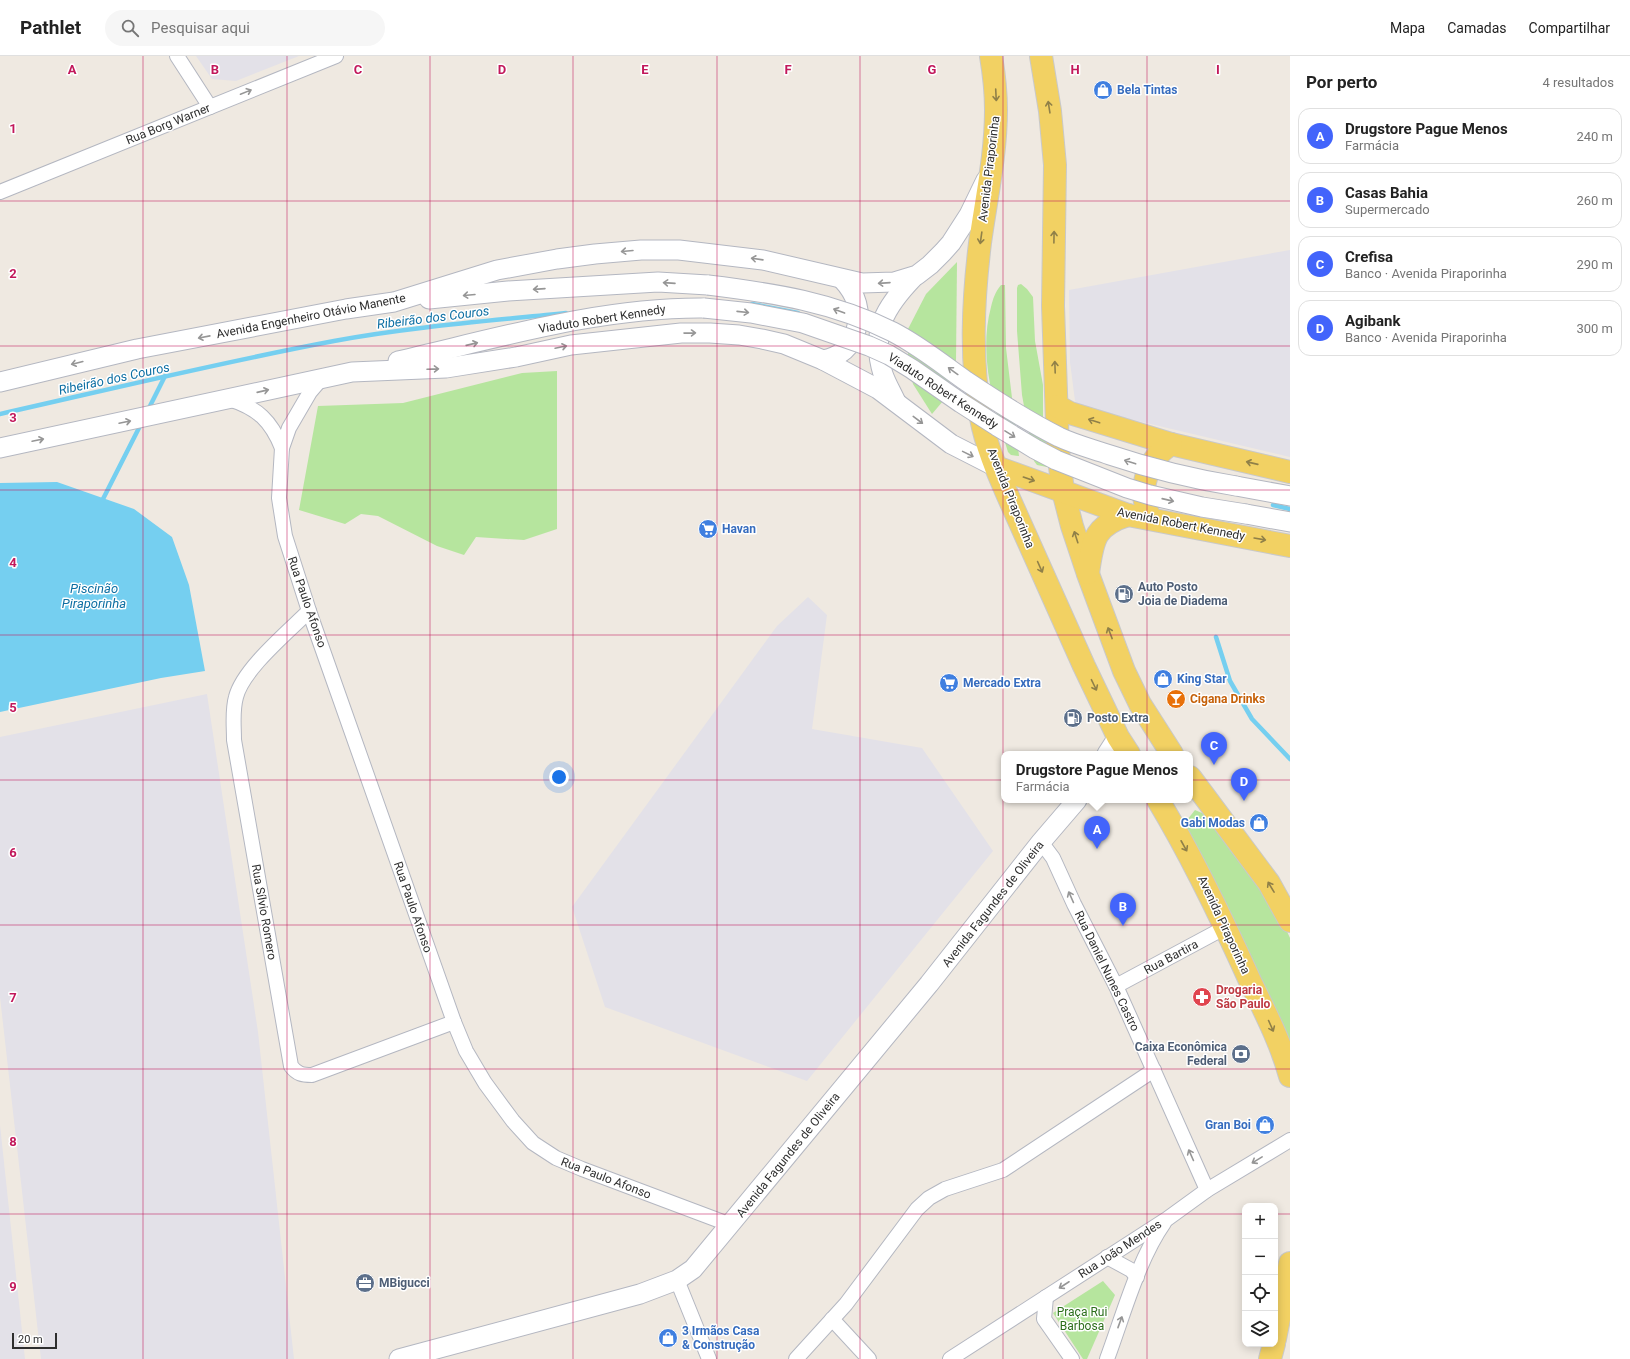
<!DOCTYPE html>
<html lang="pt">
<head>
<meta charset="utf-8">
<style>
	body { margin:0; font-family:Roboto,sans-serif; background:#f6f6f6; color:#222 }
	.controls { position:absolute; right:12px; bottom:12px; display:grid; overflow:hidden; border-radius:8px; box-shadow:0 2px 10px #0003 }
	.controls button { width:36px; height:36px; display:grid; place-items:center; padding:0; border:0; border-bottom:1px solid #e0e0e0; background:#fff; color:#222; font:20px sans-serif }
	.scale { position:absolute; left:12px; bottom:10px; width:45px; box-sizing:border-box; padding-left:4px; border:2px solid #2e2e2e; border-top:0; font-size:11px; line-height:14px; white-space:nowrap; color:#2e2e2e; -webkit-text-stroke:3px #fff; paint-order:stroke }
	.you { position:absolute; left:559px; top:721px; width:14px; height:14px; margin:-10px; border:3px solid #fff; border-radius:50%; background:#1a73e8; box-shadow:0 0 0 6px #1a73e833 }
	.badge { display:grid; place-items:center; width:26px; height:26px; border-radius:50%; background:#4264fb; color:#fff; font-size:13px; font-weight:700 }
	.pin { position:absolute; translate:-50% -33px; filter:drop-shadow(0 1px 2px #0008) }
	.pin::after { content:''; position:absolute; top:21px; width:14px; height:12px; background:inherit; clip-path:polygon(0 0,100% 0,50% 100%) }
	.popup { position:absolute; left:1001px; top:695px; width:192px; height:52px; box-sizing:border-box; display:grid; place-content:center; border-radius:8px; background:#fff; filter:drop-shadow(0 1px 3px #0005); font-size:13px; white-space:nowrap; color:#767676 }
	.popup b { font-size:15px; color:#222 }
	.popup::after { content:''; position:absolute; left:50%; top:100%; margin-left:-8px; border:8px solid transparent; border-top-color:#fff }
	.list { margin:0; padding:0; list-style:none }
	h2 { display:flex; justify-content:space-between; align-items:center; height:52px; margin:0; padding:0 16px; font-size:17px }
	h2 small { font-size:13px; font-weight:400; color:#767676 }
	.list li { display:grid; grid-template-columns:26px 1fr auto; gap:12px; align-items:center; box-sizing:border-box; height:56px; margin:0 8px 8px; padding:0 8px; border:1px solid #e0e0e0; border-radius:12px }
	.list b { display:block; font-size:15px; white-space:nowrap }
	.list p { margin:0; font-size:13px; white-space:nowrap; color:#767676 }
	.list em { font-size:13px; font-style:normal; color:#767676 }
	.icon { flex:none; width:22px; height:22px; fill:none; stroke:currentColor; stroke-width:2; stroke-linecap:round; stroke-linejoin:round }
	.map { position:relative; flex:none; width:1290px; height:1303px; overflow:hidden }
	header { display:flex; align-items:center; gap:24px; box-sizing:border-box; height:56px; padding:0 20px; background:#fff; border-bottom:1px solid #e0e0e0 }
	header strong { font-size:19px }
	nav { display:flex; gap:22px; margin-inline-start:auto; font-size:14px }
	.search { width:280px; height:36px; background:#f6f6f6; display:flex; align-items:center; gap:10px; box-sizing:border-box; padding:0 14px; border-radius:22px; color:#767676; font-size:15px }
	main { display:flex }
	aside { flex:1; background:#fff }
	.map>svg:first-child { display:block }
	.industrial { fill:#e3e1e8 }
	.green { fill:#b6e59e }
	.water { fill:#75cff0 }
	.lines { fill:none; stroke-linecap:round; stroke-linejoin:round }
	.stream { stroke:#75cff0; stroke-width:4.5 }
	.minor-casing { stroke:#b4b7c1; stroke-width:16 }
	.secondary-casing { stroke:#b4b7c1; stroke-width:21 }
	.primary-casing { stroke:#c9c9c9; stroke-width:24 }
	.minor { stroke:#fff; stroke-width:14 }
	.secondary { stroke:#fff; stroke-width:19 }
	.primary { stroke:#f2d163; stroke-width:22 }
	.secondary-bridge-casing { stroke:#b4b7c1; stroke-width:21; stroke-linecap:butt }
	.secondary-bridge { stroke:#fff; stroke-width:19 }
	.oneway { stroke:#969696 }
	.oneway2 { stroke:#908048 }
	.grid { fill:none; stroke:#c2185b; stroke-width:1; stroke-opacity:0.55 }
	.labels { text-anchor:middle; stroke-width:3; stroke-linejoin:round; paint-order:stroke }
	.shop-label { font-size:12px; font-weight:bold; fill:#366cbe; stroke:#fff; text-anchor:start }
	.street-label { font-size:12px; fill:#2e2e2e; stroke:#fff }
	.service-label { font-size:12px; font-weight:bold; fill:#4e5e75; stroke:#fff; text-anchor:start }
	.food-label { font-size:12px; font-weight:bold; fill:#c56008; stroke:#fff; text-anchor:start }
	.health-label { font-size:12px; font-weight:bold; fill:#be3a42; stroke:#fff; text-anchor:start }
	.park-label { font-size:12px; fill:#2c6e1b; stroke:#fff }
	.water-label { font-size:13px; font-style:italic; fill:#0d6fa3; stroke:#fff }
	.grid-label { font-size:13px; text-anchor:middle; font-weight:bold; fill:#c2185b; stroke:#fff; stroke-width:3; stroke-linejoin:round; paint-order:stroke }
</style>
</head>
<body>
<header>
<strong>Pathlet</strong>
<div class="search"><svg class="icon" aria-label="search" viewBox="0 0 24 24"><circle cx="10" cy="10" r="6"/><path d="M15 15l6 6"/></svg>Pesquisar aqui</div>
<nav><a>Mapa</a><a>Camadas</a><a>Compartilhar</a></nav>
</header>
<main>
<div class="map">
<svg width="1290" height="1303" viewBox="0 0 1290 1303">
	<rect width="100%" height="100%" fill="#efe9e1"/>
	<g class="industrial">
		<path d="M196,0h103l-63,25 -24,-2z"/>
		<path d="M1290,194v207l-211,-50 -4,-6 -5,-39 -1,-72z"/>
		<path d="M808,541l19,18 -15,114 110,19 71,103 -186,230 -202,-74 -33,-100 205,-281z"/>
		<path d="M207,638l51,338 36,327h-253l-41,-362v-260z"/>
		<path d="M0,1069l25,234h-25z"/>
	</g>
	<g class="green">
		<path d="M957,206l-1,100 -13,39 -11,13 -19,-30 -5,-20v-35l18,-35z"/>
		<path d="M1021,228l6,5 6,8 2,44 8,44v33l7,47 -3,2 -10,-2 -3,-4 -12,-66 -5,-64v-43l1,-3z"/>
		<path d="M1001,229h4l1,63 13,108 -8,-1 -3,-3c-14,-45 -30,-97 -17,-145 2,-8 4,-15 10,-22z"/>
		<path d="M557,315v158l-33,11 -48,-3 -12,18 -27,-9 -59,-30 -17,-2 -16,10 -46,-14 19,-104 85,-3 119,-30z"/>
		<path d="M1195,754l21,9 68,106 6,13v107l-107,-220z"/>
		<path d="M1103,1225l12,14 -28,64h-4l-30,-46z"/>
	</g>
	<path class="water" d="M57,426l77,27 38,28 17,48 16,86 -44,7 -161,34v-229z"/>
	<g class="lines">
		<g class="stream">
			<path d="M752,248l46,9"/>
			<path d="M148,354l17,-34"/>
			<path d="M0,358c111,-25 222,-52 334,-73 76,-14 155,-20 232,-28"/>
			<path d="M103,443l39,-77"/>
			<path d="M1273,449l17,4"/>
			<path d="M1216,581l14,44 22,38 38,40"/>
		</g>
		<g class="minor-casing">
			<g id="minor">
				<path d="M177,0l33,51"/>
				<path d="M0,136l336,-136"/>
				<path d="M322,322l-12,14 -21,36 -7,20 -3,50 6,38 24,75 145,411 12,29 19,32 28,38 20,22 23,15 26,11 149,56"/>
				<path d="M229,343c29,9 42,22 53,49"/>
				<path d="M309,555c-21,21 -66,58 -73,86 -4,14 -2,28 -2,43l57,326c6,8 11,9 21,9l142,-53"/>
				<path d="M1041,786l12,16 21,46 42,82 91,204"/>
				<path d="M1116,930l110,-59"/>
				<path d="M1107,1201l24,13 6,7"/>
				<path d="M677,1224l32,79"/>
				<path d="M1046,1241l-2,22 28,40"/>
				<path d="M832,1263l37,40"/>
				<path d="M796,1303l50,-55 71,-95 12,-11 16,-9 58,-19 151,-100"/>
				<path d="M950,1303l217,-140 40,-29 83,-50"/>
				<path d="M1107,1303c16,-43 31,-99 57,-136"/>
			</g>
		</g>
		<g class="secondary-casing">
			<g id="secondary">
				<path d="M429,243l79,-8 150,-9 50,3"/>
				<path d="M823,304c18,-4 28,-12 33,-30 6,-20 0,-36 -14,-51"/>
				<path d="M398,305c100,-23 203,-54 306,-53"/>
				<path d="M0,326l137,-33 209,-40 48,-7 103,-32 60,-11 38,-5 46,-4h38l84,10 99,23 32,-1 23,-7 13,-10 13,-13 8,-9 18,-28 17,-35"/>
				<path d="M896,346c-4,-9 -10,-19 -13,-28 -13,-43 2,-67 31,-97"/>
				<path d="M0,392l352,-76 94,-4 70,-11 55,-12 110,-12h29l29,2 23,4 22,5 39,16 55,29 73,55 45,23"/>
				<path d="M1236,430l54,10"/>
				<path d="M1246,458l44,8"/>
				<path d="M1107,698l11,-17"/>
				<path d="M399,1303l241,-65 37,-14 16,-11 236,-285 112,-142 36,-42"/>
			</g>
		</g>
		<g class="primary-casing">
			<g id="primary">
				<path d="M991,0c3,18 5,36 5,54 0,45 -10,89 -16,133 -7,58 -10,117 1,175 5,27 16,53 27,78l76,170 34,71 11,17"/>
				<path d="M1041,0l9,55 5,54 -2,141 5,144 5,41 9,35 16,48 36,97 16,33 32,50"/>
				<path d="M1057,350l13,7 101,31 119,28"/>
				<path d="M996,411l132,48 162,31"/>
				<path d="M1148,457c-10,-27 0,-54 23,-69"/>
				<path d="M1088,517c5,-32 5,-47 40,-58"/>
				<path d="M1190,721l79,106 21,38"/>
				<path d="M1158,744c35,58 64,119 92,181 15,31 31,62 40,95"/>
				<path d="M1275,1283l15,-76"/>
				<path d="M1270,1303l4,-15"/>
			</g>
		</g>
		<use href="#minor" class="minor"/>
		<use href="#secondary" class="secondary"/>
		<use href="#primary" class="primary"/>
		<g class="secondary-bridge-casing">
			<g id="secondary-bridge">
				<path d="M708,229c66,8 125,17 185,47 27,14 49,32 73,49 30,20 61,40 93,56 17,8 34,12 51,18 42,14 83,24 126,31"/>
				<path d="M704,252l47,5 52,10 66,23 20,9 23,14 49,34 36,23 38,23 21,11 71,28 23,7 52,12 44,7"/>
			</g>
		</g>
		<use href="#secondary-bridge" class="secondary-bridge"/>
	</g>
	<defs><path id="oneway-shaft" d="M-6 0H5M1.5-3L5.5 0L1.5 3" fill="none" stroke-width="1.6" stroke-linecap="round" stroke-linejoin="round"/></defs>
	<g class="oneway">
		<use href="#oneway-shaft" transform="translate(246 36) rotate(-22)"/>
		<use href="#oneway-shaft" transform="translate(627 195) rotate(175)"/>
		<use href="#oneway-shaft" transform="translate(757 203) rotate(-172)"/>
		<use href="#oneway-shaft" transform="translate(669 227) rotate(-176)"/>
		<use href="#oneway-shaft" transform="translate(884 227) rotate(176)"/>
		<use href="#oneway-shaft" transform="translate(539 233) rotate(176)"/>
		<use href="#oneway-shaft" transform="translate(469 239) rotate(175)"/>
		<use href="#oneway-shaft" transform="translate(839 255) rotate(-160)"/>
		<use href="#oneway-shaft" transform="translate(743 256) rotate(6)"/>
		<use href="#oneway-shaft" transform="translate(690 277) rotate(-1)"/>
		<use href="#oneway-shaft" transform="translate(204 281) rotate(169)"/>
		<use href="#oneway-shaft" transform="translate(472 288) rotate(-13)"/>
		<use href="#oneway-shaft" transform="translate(561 291) rotate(-12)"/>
		<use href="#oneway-shaft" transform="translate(77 307) rotate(166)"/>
		<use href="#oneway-shaft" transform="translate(433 313) rotate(-2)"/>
		<use href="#oneway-shaft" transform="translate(953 315) rotate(-144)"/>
		<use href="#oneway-shaft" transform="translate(263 335) rotate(-13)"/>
		<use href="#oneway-shaft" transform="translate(918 364) rotate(37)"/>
		<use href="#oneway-shaft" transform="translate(125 366) rotate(-12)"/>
		<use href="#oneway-shaft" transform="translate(1010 378) rotate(32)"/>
		<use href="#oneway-shaft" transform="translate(38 384) rotate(-12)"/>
		<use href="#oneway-shaft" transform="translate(968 398) rotate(26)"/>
		<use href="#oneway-shaft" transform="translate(1130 406) rotate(-162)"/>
		<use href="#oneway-shaft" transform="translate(1168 444) rotate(13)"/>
		<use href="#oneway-shaft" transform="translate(1071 841) rotate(-114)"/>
		<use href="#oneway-shaft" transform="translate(1191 1099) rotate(-114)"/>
		<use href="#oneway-shaft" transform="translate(1257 1104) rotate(149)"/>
		<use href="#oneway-shaft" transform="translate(1064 1229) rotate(147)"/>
		<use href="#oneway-shaft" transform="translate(1120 1266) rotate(-70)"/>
	</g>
	<g class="oneway2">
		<use href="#oneway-shaft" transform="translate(996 39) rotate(87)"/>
		<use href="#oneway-shaft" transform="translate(1049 51) rotate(-99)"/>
		<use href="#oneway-shaft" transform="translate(1054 181) rotate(-89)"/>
		<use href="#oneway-shaft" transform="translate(981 182) rotate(98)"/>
		<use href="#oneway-shaft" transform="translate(1055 311) rotate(-92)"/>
		<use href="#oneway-shaft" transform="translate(1094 365) rotate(-162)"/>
		<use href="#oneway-shaft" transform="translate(1252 407) rotate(-167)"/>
		<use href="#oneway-shaft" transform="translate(1029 423) rotate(19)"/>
		<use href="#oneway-shaft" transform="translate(1076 481) rotate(-108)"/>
		<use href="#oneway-shaft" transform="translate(1260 483) rotate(10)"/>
		<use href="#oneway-shaft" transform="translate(1040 511) rotate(66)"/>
		<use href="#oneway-shaft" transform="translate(1110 577) rotate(-111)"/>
		<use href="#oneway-shaft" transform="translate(1094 629) rotate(64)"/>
		<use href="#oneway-shaft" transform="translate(1184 790) rotate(61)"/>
		<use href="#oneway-shaft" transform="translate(1271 831) rotate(-121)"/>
		<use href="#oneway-shaft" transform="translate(1271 970) rotate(66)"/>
	</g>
	<path class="grid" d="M143,0v1303M287,0v1303M430,0v1303M573,0v1303M717,0v1303M860,0v1303M1003,0v1303M1147,0v1303M0,145h1290M0,290h1290M0,434h1290M0,579h1290M0,724h1290M0,869h1290M0,1013h1290M0,1158h1245M1275,1158h15"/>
	<defs>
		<g id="shop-disc" transform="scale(1)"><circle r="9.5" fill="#3f7fe0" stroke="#fff"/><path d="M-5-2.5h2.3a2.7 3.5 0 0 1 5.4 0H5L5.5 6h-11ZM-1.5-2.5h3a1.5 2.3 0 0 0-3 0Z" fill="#fff"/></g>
		<g id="supermarket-disc" transform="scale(1)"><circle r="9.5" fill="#3f7fe0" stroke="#fff"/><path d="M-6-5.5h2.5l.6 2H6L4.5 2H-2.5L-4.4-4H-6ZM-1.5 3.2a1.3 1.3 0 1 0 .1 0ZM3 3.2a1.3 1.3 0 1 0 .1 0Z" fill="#fff"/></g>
		<g id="fuel-disc" transform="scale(1)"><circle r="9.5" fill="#5c6f8a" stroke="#fff"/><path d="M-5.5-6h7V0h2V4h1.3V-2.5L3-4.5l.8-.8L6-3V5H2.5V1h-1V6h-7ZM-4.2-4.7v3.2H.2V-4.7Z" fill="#fff"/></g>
		<g id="bar-disc" transform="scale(1)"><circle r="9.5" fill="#e8710a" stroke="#fff"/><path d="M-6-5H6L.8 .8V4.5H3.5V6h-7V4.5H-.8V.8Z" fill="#fff"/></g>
		<g id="pharmacy-disc" transform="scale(1)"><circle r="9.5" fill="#e0444e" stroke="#fff"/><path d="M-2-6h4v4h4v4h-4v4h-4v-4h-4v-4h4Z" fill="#fff"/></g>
		<g id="bank-disc" transform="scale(1)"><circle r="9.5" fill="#5c6f8a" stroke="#fff"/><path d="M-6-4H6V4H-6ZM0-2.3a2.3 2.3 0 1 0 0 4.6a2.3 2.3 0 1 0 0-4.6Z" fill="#fff"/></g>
		<g id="office-disc" transform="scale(1)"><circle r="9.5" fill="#5c6f8a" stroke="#fff"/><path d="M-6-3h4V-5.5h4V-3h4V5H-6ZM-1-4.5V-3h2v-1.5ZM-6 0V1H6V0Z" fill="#fff"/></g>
	</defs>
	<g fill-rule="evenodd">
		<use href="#shop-disc" x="1103" y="34"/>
		<use href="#supermarket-disc" x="708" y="473"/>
		<use href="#fuel-disc" x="1124" y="538"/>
		<use href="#shop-disc" x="1163" y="623"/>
		<use href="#supermarket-disc" x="949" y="627"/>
		<use href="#bar-disc" x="1176" y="643"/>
		<use href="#fuel-disc" x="1073" y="662"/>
		<use href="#shop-disc" x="1259" y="767"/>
		<use href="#pharmacy-disc" x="1202" y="941"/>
		<use href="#bank-disc" x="1241" y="998"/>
		<use href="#shop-disc" x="1265" y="1069"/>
		<use href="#office-disc" x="365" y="1227"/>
		<use href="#shop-disc" x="668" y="1282"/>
	</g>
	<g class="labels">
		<g class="shop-label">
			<text x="1117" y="38">Bela Tintas</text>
			<text x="722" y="477">Havan</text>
			<text x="1177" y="627">King Star</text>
			<text x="963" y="631">Mercado Extra</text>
			<text x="1245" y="771" text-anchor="end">Gabi Modas</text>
			<text x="1251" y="1073" text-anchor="end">Gran Boi</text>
			<text x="682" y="1279">3 Irmãos Casa<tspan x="682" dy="14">&amp; Construção</tspan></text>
		</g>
		<g class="street-label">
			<text transform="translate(168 68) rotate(-22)" y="4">Rua Borg Warner</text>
			<text transform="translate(989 113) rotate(-83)" y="4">Avenida Piraporinha</text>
			<text transform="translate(311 260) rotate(-11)" y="4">Avenida Engenheiro Otávio Manente</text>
			<text transform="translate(602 263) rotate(-9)" y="4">Viaduto Robert Kennedy</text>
			<text transform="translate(943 335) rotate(33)" y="4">Viaduto Robert Kennedy</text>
			<text transform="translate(1011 442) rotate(68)" y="4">Avenida Piraporinha</text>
			<text transform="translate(1181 468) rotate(11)" y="4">Avenida Robert Kennedy</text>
			<text transform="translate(307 546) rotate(71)" y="4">Rua Paulo Afonso</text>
			<text transform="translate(993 848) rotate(-52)" y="4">Avenida Fagundes de Oliveira</text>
			<text transform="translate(413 851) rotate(71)" y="4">Rua Paulo Afonso</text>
			<text transform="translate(264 856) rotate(80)" y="4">Rua Sílvio Romero</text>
			<text transform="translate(1224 869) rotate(65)" y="4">Avenida Piraporinha</text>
			<text transform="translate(1171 901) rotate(-28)" y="4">Rua Bartira</text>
			<text transform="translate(1107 915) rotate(64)" y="4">Rua Daniel Nunes Castro</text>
			<text transform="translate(788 1099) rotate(-51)" y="4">Avenida Fagundes de Oliveira</text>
			<text transform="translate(606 1122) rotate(21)" y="4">Rua Paulo Afonso</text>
			<text transform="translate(1120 1193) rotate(-33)" y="4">Rua João Mendes</text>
		</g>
		<g class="service-label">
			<text x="1138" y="535">Auto Posto<tspan x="1138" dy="14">Joia de Diadema</tspan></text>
			<text x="1087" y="666">Posto Extra</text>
			<text x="1227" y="995" text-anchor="end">Caixa Econômica<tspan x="1227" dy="14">Federal</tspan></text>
			<text x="379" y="1231">MBigucci</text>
		</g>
		<g class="food-label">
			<text x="1190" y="647">Cigana Drinks</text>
		</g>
		<g class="health-label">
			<text x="1216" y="938">Drogaria<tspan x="1216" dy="14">São Paulo</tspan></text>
		</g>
		<g class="park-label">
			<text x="1082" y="1260">Praça Rui<tspan x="1082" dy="14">Barbosa</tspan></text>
		</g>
		<g class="water-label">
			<text transform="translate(433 261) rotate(-7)" y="5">Ribeirão dos Couros</text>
			<text transform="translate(114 322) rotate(-12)" y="5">Ribeirão dos Couros</text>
			<text x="94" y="537">Piscinão<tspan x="94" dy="15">Piraporinha</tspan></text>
		</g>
	</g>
	<g class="grid-label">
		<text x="72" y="18">A</text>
		<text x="215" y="18">B</text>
		<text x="358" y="18">C</text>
		<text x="502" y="18">D</text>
		<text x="645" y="18">E</text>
		<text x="788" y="18">F</text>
		<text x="932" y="18">G</text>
		<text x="1075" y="18">H</text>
		<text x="1218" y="18">I</text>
		<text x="13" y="77">1</text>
		<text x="13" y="222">2</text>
		<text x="13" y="366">3</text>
		<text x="13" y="511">4</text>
		<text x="13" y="656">5</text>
		<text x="13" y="801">6</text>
		<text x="13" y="946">7</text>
		<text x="13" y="1090">8</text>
		<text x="13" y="1235">9</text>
	</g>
</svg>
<div class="controls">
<button>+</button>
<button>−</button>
<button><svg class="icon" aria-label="locate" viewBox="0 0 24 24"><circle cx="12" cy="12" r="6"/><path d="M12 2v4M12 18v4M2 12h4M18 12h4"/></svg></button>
<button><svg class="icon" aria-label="layers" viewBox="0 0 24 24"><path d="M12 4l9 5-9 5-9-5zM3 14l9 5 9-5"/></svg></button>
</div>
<div class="scale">20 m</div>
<div class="you"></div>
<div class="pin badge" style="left:1097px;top:793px">A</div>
<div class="popup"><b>Drugstore Pague Menos</b>Farmácia</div>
<div class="pin badge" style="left:1123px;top:870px">B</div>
<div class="pin badge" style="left:1214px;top:709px">C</div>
<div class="pin badge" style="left:1244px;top:745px">D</div>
</div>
<aside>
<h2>Por perto<small>4 resultados</small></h2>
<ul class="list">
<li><span class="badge">A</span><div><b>Drugstore Pague Menos</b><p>Farmácia</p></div><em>240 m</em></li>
<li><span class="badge">B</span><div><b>Casas Bahia</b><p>Supermercado</p></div><em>260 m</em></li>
<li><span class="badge">C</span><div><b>Crefisa</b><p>Banco · Avenida Piraporinha</p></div><em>290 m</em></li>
<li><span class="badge">D</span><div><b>Agibank</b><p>Banco · Avenida Piraporinha</p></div><em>300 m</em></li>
</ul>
</aside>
</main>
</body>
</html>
